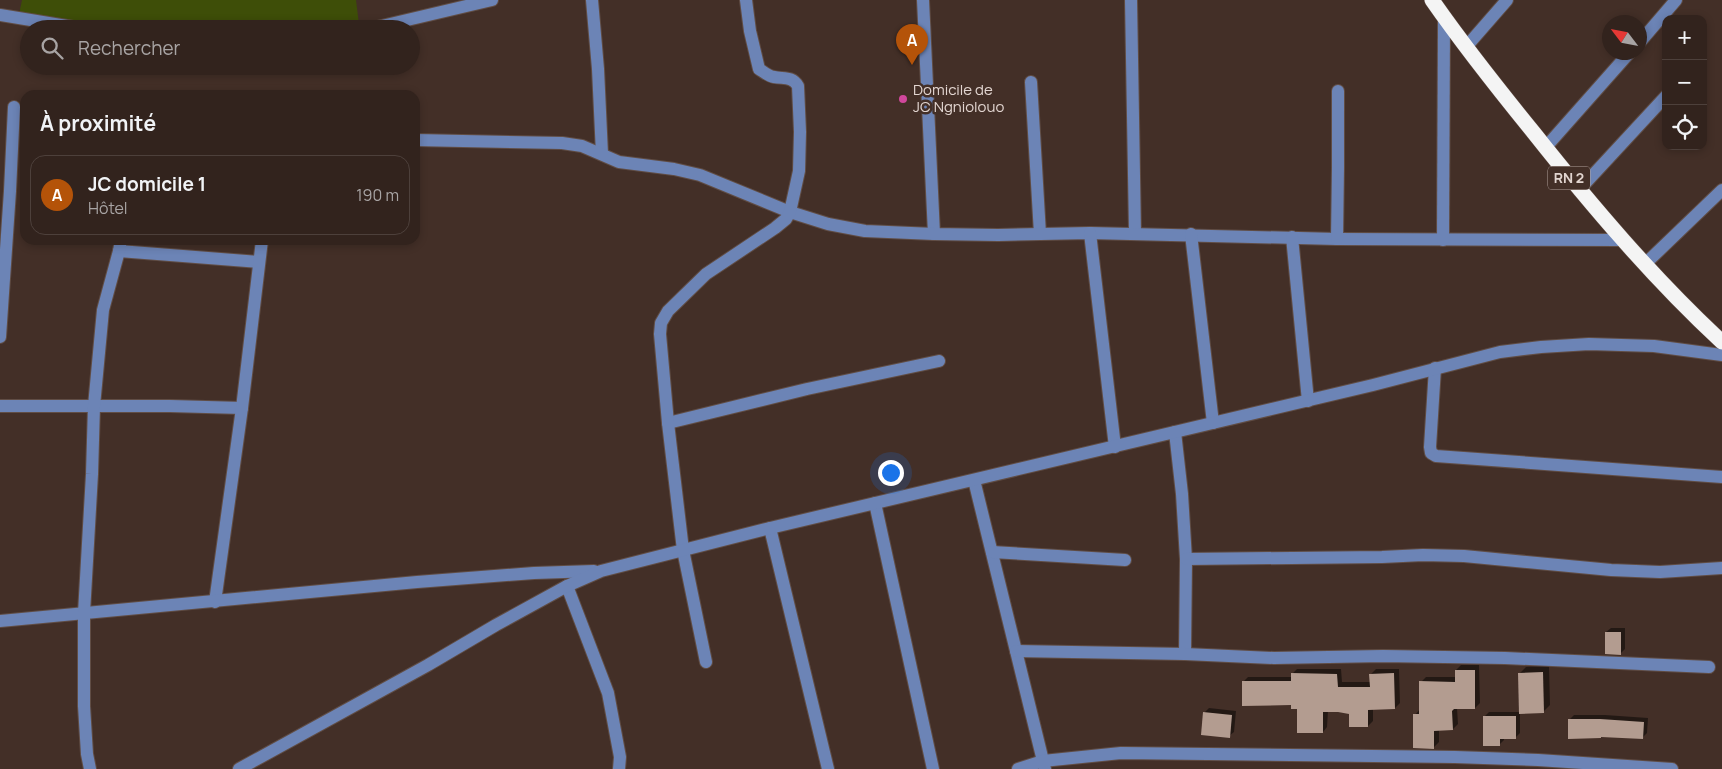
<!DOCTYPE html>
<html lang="fr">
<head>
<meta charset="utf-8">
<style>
	body { margin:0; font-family:Manrope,sans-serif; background:#3d2f2a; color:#f1f3f6 }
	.controls { position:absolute; right:15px; top:15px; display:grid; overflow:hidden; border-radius:10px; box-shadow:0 2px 8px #0003 }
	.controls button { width:45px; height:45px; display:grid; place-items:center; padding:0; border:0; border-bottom:1px solid #4d403b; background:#32231d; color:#f1f3f6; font:25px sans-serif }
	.compass { position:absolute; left:1602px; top:15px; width:45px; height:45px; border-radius:50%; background:#32231d; box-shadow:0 2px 8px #0003; rotate:302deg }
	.you { position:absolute; left:890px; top:472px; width:18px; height:18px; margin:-12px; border:4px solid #fff; border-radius:50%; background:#1a73e8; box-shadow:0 0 0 8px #1a73e833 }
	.badge { display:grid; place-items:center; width:32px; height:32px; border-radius:50%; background:#b45309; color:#fff; font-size:16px; font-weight:700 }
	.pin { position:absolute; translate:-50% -41px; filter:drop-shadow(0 1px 2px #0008) }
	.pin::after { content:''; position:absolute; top:26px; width:18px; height:15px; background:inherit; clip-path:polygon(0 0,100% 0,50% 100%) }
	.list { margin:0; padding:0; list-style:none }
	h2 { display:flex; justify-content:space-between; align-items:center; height:65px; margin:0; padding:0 20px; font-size:21px }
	h2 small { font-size:16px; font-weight:400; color:#a8a4a4 }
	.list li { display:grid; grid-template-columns:32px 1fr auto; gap:15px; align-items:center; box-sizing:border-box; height:80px; margin:0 10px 10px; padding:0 10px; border:1px solid #4d403b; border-radius:15px }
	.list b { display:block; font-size:19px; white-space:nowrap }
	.list p { margin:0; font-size:16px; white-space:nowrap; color:#a8a4a4 }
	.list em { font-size:16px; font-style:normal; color:#a8a4a4 }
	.icon { flex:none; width:28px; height:28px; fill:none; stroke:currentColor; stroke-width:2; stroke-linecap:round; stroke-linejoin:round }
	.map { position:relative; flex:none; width:1722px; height:769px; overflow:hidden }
	.search { position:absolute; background:#32231d; box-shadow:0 2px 8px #0003; left:20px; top:20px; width:400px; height:55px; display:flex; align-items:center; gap:12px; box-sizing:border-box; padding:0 18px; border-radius:28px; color:#a8a4a4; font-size:19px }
	.panel { position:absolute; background:#32231d; box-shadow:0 2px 8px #0003; left:20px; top:90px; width:400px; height:155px; border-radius:15px }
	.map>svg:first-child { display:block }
	.green { fill:#3e4e08 }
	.shadow { fill:#0007 }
	.building { fill:#b39c90 }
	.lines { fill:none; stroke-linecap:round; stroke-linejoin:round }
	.minor-casing { stroke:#604d45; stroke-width:14 }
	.highway-casing { stroke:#604d45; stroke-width:16 }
	.minor { stroke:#6c84b6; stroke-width:12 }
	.highway { stroke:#f4f4f4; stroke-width:15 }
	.hotel-dot { fill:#d1479c; stroke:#432f27; stroke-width:2 }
	.labels { text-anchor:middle; stroke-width:5; stroke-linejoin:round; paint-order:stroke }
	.shield { fill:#432f27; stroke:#b2a39d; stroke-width:1 }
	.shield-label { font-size:14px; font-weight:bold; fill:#e2d5d0 }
	.poi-label { font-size:15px; fill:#e2d5d0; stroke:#432f27; text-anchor:start }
</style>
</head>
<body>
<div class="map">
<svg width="1722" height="769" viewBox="0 0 1722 769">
	<rect width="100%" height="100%" fill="#432f27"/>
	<path class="green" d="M22,0h334l3,24 -125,5h-108l-108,-10z"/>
	<g class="shadow">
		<path d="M1611,628h14v21l-5,5 -14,-22z"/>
		<path d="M1461,665h18l1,38 -5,5h-18l1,16 -5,5 -14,1v12l-5,5 -19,-32 5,-6 1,-27 5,-5h30v-7z"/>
		<path d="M1549,666l1,39 -7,7h-23v21l-4,4h-12v3l-4,4 -16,-27 5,-5h32l-2,-38 7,-7z"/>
		<path d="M1297,669h44l1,13h29v-8l5,-5h23l1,34 -5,5h-22v13l-5,5 -17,-13 -23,-2 -1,16 -4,5 -25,-24 -55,-26 5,-5h44v-3z"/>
		<path d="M1209,708l27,3 -2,21 -5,4 -27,-3 3,-21z"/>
		<path d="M1574,715h31l43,3 -1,15 -5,5 -73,-18z"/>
	</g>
	<g class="building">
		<path d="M1605,632h16v23l-16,-1z"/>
		<path d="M1455,670h20v39h-21l-2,2 1,19 -19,1v18l-21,-1v-34h6v-33l36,1z"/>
		<path d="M1543,672l1,41 -25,1 -1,-41z"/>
		<path d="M1291,673l46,1 1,13h32l-1,-13 25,-1 1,36 -27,1v17h-19v-13l-11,-2h-15v21h-26v-24h-6v-4l-49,1v-25h49z"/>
		<path d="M1203,712l29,3 -2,23 -29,-3z"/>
		<path d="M1483,716h33v23h-16v7h-17z"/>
		<path d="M1568,719h32l44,3 -1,17 -42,-2v1l-33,1z"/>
	</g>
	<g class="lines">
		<g class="minor-casing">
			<g id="minor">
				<path d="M592,0l6,69 4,85"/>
				<path d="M923,0l11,234"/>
				<path d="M1131,0l4,233"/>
				<path d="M0,15l85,14"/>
				<path d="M369,29l123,-29"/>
				<path d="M1640,42l36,-42"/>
				<path d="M1466,47l41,-47"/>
				<path d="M1031,82l9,152"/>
				<path d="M415,140l147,3 20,3 37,16 55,7 26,6 90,37 38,12 37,7 69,3 64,1 92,-2 247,6 286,1"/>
				<path d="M1545,148l85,-96"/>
				<path d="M1579,190l87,-94"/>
				<path d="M1090,233l25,214"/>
				<path d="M1191,234l22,189"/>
				<path d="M1292,237l16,164"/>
				<path d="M1337,239l1,-72v-76"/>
				<path d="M1443,240l1,-222"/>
				<path d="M119,251l140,11"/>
				<path d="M1645,264l77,-74"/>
				<path d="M0,337l10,-146 4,-84"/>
				<path d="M1435,368l-5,79 1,6 5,3 286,21"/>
				<path d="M0,406h170l72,2"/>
				<path d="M668,423l139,-34 132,-28"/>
				<path d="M1175,432l7,62 4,65 -1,95"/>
				<path d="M974,480l71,289"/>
				<path d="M875,503l58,266"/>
				<path d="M770,528l58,241"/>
				<path d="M992,552l133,8"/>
				<path d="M1186,559l196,-2 41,-2 41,1 147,14 49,2 62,-4"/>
				<path d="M567,586l41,107 12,64 -1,12"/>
				<path d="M215,602l27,-194 20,-168"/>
				<path d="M0,621l417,-39 117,-9 60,-2"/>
				<path d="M1016,651l169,3 89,4 109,-2 122,2 204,9"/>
				<path d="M706,662l-23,-112 -15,-127 -8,-89 1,-11 7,-12 38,-37 69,-46 11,-9 4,-7 9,-41 1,-39 -2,-46c-6,-10 -14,-7 -24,-9 -6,-1 -10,-5 -15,-8l-9,-38 -4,-31"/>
				<path d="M90,769l-3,-15 -3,-48v-93l8,-139 2,-68 9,-96 16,-59 2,-11"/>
				<path d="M239,769l189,-104 68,-40 71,-39 34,-15 169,-43 603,-143 127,-33 41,-5 48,-3 65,2 68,9"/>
				<path d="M1018,769l25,-8 78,-8 334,4 83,3 134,9"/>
			</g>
		</g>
		<g class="highway-casing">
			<path id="highway" d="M1432,0c32,46 67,90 102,133 58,73 119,145 188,209"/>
		</g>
		<use href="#minor" class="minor"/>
		<use href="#highway" class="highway"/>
	</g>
	<circle class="hotel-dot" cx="903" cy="99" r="5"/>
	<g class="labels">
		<rect class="shield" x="1548" y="166.5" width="42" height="23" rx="4"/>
		<g class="shield-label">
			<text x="1569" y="183">RN 2</text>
		</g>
		<g class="poi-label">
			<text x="913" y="95">Domicile de<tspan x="913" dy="17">JC Ngniolouo</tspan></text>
		</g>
	</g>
</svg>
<div class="controls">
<button>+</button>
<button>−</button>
<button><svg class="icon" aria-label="locate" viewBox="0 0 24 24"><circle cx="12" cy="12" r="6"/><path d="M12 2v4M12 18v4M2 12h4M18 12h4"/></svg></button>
</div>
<svg class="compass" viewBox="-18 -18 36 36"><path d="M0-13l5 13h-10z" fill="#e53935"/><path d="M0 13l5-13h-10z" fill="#a8a4a4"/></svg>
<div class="you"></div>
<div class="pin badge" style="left:912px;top:65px">A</div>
<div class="search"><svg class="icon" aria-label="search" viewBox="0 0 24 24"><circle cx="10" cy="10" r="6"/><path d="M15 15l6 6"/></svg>Rechercher</div>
<section class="panel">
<h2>À proximité<small></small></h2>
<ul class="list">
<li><span class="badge">A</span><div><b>JC domicile 1</b><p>Hôtel</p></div><em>190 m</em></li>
</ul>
</section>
</div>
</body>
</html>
